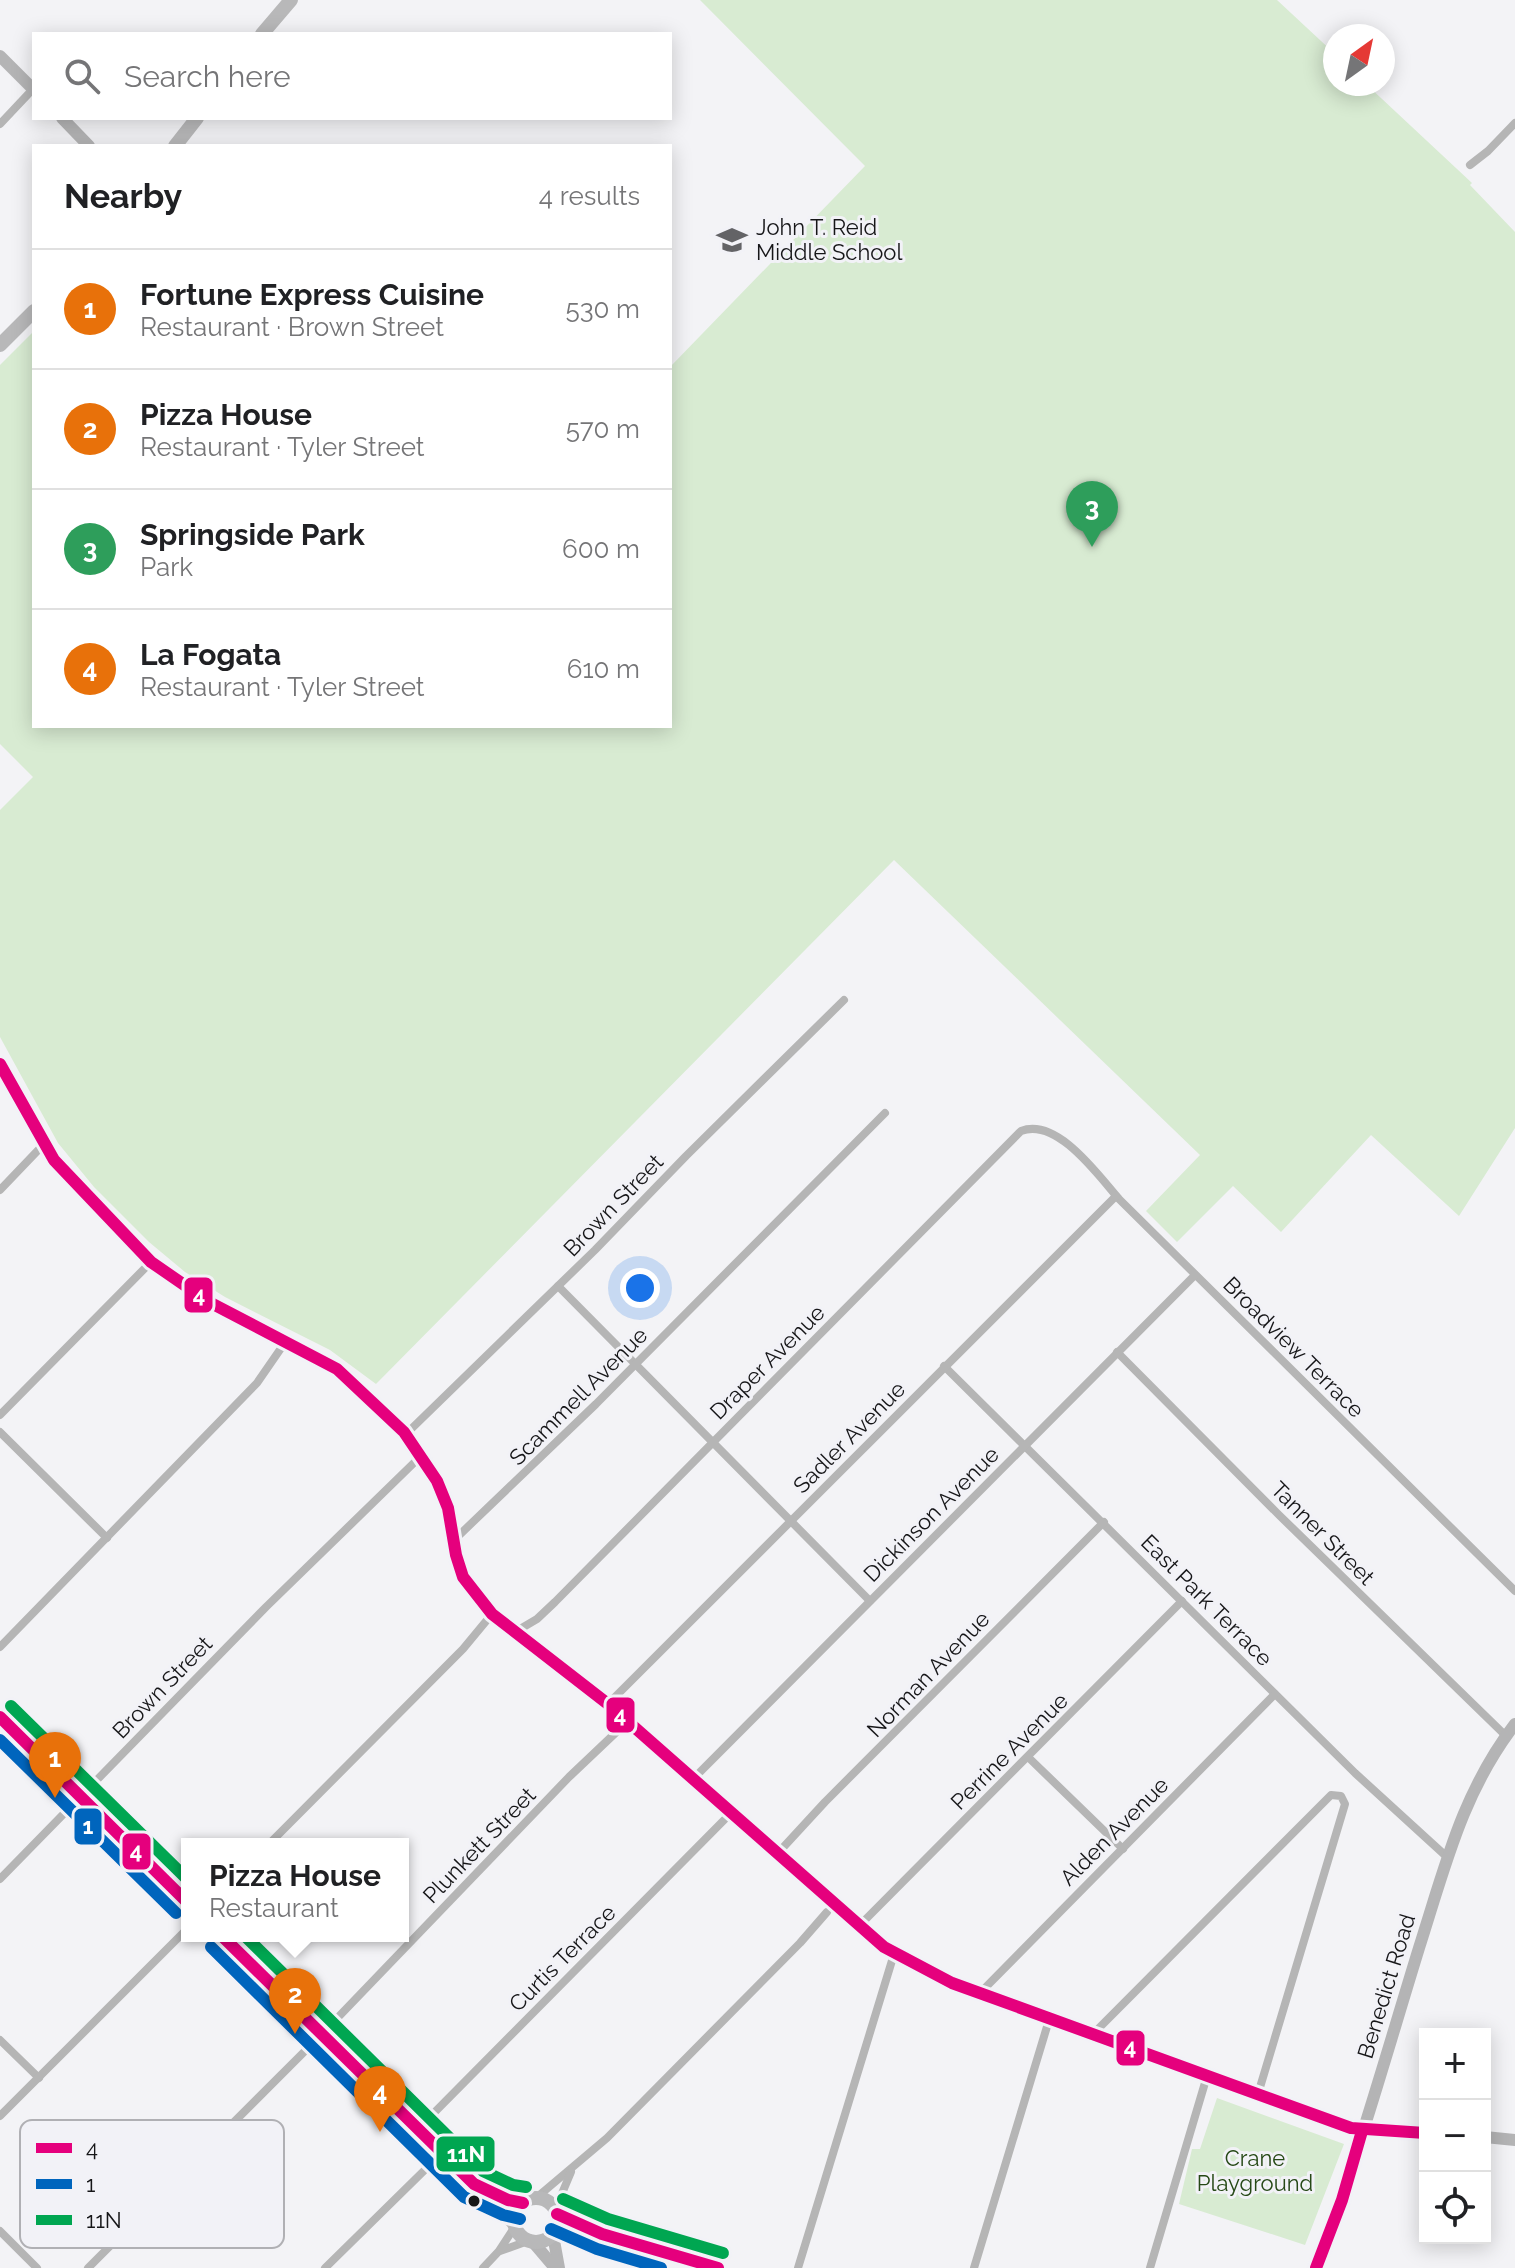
<!DOCTYPE html>
<html lang="en">
<head>
<meta charset="utf-8">
<style>
	body { margin:0; font-family:Raleway,sans-serif; background:#f6f6f6; color:#202124 }
	.controls { position:absolute; right:24px; bottom:24px; display:grid; overflow:hidden; border-radius:0px; box-shadow:0 4px 20px #0003 }
	.controls button { width:72px; height:72px; display:grid; place-items:center; padding:0; border:0; border-bottom:2px solid #e0e0e0; background:#fff; color:#202124; font:40px sans-serif }
	.compass { position:absolute; left:1323px; top:24px; width:72px; height:72px; border-radius:50%; background:#fff; box-shadow:0 4px 20px #0003; rotate:33deg }
	.you { position:absolute; left:640px; top:1288px; width:28px; height:28px; margin:-20px; border:6px solid #fff; border-radius:50%; background:#1a73e8; box-shadow:0 0 0 12px #1a73e833 }
	.badge { display:grid; place-items:center; width:52px; height:52px; border-radius:50%; background:#636366; color:#fff; font-size:26px; font-weight:700 }
	.pin { position:absolute; translate:-50% -66px; filter:drop-shadow(0 2px 4px #0008) }
	.pin::after { content:''; position:absolute; top:42px; width:28px; height:24px; background:inherit; clip-path:polygon(0 0,100% 0,50% 100%) }
	.popup { position:absolute; left:181px; top:1838px; width:228px; height:104px; box-sizing:border-box; display:grid; place-content:center; border-radius:0px; background:#fff; filter:drop-shadow(0 2px 6px #0005); font-size:26px; white-space:nowrap; color:#757577 }
	.popup b { font-size:30px; color:#202124 }
	.popup::after { content:''; position:absolute; left:50%; top:100%; margin-left:-16px; border:16px solid transparent; border-top-color:#fff }
	.list { margin:0; padding:0; list-style:none }
	h2 { display:flex; justify-content:space-between; align-items:center; height:104px; margin:0; padding:0 32px; font-size:34px }
	h2 small { font-size:26px; font-weight:400; color:#757577 }
	.list li { display:grid; grid-template-columns:52px 1fr auto; gap:24px; align-items:center; box-sizing:border-box; height:120px; padding:0 32px; border-top:2px solid #e0e0e0 }
	.list b { display:block; font-size:30px; white-space:nowrap }
	.list p { margin:0; font-size:26px; white-space:nowrap; color:#757577 }
	.list em { font-size:26px; font-style:normal; color:#757577 }
	.icon { flex:none; width:44px; height:44px; fill:none; stroke:currentColor; stroke-width:2; stroke-linecap:round; stroke-linejoin:round }
	.map { position:relative; flex:none; width:1515px; height:2268px; overflow:hidden }
	.search { position:absolute; background:#fff; box-shadow:0 4px 20px #0003; left:32px; top:32px; width:640px; height:88px; display:flex; align-items:center; gap:20px; box-sizing:border-box; padding:0 28px; border-radius:0px; color:#757577; font-size:30px }
	.panel { position:absolute; background:#fff; box-shadow:0 4px 20px #0003; left:32px; top:144px; width:640px; height:584px; border-radius:0px }
	.map>svg:first-child { display:block }
	.green { fill:#d8ebd2 }
	.lines { fill:none; stroke-linecap:round; stroke-linejoin:round }
	.street { stroke:#b5b5b5; stroke-width:8 }
	.secondary { stroke:#b4b4b5; stroke-width:12 }
	.primary { stroke:#b8b8b9; stroke-width:14 }
	.bus-1-casing { stroke:#f2f2f7; stroke-width:18 }
	.bus-2-casing { stroke:#f2f2f7; stroke-width:18 }
	.bus-3-casing { stroke:#f2f2f7; stroke-width:18 }
	.bus-1 { stroke:#e5007d; stroke-width:12 }
	.bus-2 { stroke:#0065bd; stroke-width:12 }
	.bus-3 { stroke:#00a651; stroke-width:12 }
	.bus-dot { fill:#161618; stroke:#f2f2f7; stroke-width:3 }
	.labels { text-anchor:middle; stroke-width:6; stroke-linejoin:round; paint-order:stroke }
	.poi-label { font-size:22px; fill:#161618; stroke:#f2f2f7; text-anchor:start }
	.street-label { font-size:22px; fill:#161618; stroke:#f2f2f7 }
	.park-label { font-size:22px; fill:#264916; stroke:#f2f2f7 }
	.key { fill:#f2f2f7; stroke:#b0b0b4; stroke-width:2 }
	.key-label { font-size:22px; fill:#161618 }
	.line-badge { stroke:#f2f2f7; stroke-width:3 }
	.badge-label { font-size:22px; text-anchor:middle; font-weight:bold; fill:#fff }
</style>
</head>
<body>
<div class="map">
<svg width="1515" height="2268" viewBox="0 0 1515 2268">
	<rect width="100%" height="100%" fill="#f3f3f6"/>
	<g class="green">
		<path d="M700,0h577l58,54v30h31l106,99 -2,2 45,47v896l-56,88 -88,-81 -90,97 -48,-46 -56,56 -31,-31 54,-56 -306,-295 -518,524 -46,-34 -105,-53 -40,-25 -36,-30 -55,-55 -36,-44 -58,-106v-227l33,-33 -33,-33v-379l34,-34v395h636v-359l195,-201z"/>
		<path d="M1217,2098l127,46 -39,101 -126,-41 13,-55h8z"/>
	</g>
	<g class="lines">
		<g class="street">
			<path d="M0,124l33,-35"/>
			<path d="M1470,165l18,-14 27,-28"/>
			<path d="M0,1190l44,-46"/>
			<path d="M558,1286l312,315"/>
			<path d="M1117,1352l162,163 227,221"/>
			<path d="M944,1366l411,407 92,84"/>
			<path d="M0,1415l151,-153"/>
			<path d="M0,1432l107,106"/>
			<path d="M406,1434l189,-184 91,-94 158,-156"/>
			<path d="M453,1541l143,-137 289,-291"/>
			<path d="M515,1632l22,-13 18,-17 466,-471c36,-14 77,44 98,68l396,392"/>
			<path d="M0,1647l257,-264 29,-42"/>
			<path d="M608,1704l508,-508"/>
			<path d="M1028,1757l95,92"/>
			<path d="M693,1779l502,-504"/>
			<path d="M269,1844l194,-195 29,-35"/>
			<path d="M778,1853l47,-51 279,-280"/>
			<path d="M0,1879l266,-272 156,-152"/>
			<path d="M860,1925l322,-324"/>
			<path d="M980,1993l295,-299"/>
			<path d="M1092,2035l239,-240 10,1 4,8 -87,290"/>
			<path d="M0,2040l39,38"/>
			<path d="M0,2116l187,-187"/>
			<path d="M418,2129l313,-316"/>
			<path d="M536,2198l71,-60 193,-195 27,-31"/>
			<path d="M555,2210l16,-38"/>
			<path d="M0,2231l37,37"/>
			<path d="M500,2251l28,-10"/>
			<path d="M88,2268l233,-233 248,-258 58,-55"/>
			<path d="M325,2268l117,-115"/>
			<path d="M483,2268l16,-17 15,-23"/>
			<path d="M798,2268l96,-314"/>
			<path d="M974,2268l75,-248"/>
			<path d="M1150,2268l57,-192"/>
		</g>
		<g class="secondary">
			<path d="M0,56l34,34"/>
			<path d="M62,118l27,28"/>
			<path d="M0,1064l54,96 97,102 27,21 31,19 128,67 67,63 33,49 11,27 8,47 7,22 14,21 15,16 116,90 276,243 32,19 36,17 399,145 74,5"/>
			<path d="M0,1739l20,-3"/>
			<path d="M1485,2137l30,3"/>
			<path d="M553,2235l6,33"/>
			<path d="M533,2242l22,26"/>
			<path d="M1316,2268c40,-105 70,-213 103,-320 26,-81 43,-155 96,-224"/>
		</g>
		<g class="primary">
			<path d="M262,34l29,-34"/>
			<path d="M175,146l22,-28"/>
			<path d="M0,345l34,-34"/>
			<path d="M0,1717l187,185"/>
			<path d="M222,1936l293,288"/>
			<path d="M485,2189l23,11 15,3"/>
			<circle cx="536" cy="2220" r="22"/>
			<path d="M557,2214l45,20 116,34"/>
		</g>
		<g class="bus-1-casing">
			<g id="bus-1">
				<path d="M0,1064l54,96 97,102 58,40 128,67 67,63 33,49 11,27 8,47 7,22 29,37 116,90 276,243 68,36 399,145 74,5"/>
				<path d="M0,1717l187,185"/>
				<path d="M222,1936l252,248 34,16 15,3"/>
				<path d="M557,2214l45,20 116,34"/>
				<path d="M1316,2268l26,-68 20,-69"/>
			</g>
		</g>
		<g class="bus-2-casing">
			<g id="bus-2">
				<path d="M0,1740l176,173"/>
				<path d="M211,1947l253,250 39,18 17,4"/>
				<path d="M551,2229l46,20 64,19"/>
			</g>
		</g>
		<g class="bus-3-casing">
			<g id="bus-3">
				<path d="M11,1706l176,173"/>
				<path d="M245,1936l238,235 30,14 13,2"/>
				<path d="M563,2199l45,20 115,34"/>
			</g>
		</g>
		<use href="#bus-1" class="bus-1"/>
		<use href="#bus-2" class="bus-2"/>
		<use href="#bus-3" class="bus-3"/>
	</g>
	<defs>
		<g id="school-bare" transform="scale(2.4)"><path d="M0-5L7-2L0 1L-7-2ZM-4 1L0 2.5L4 1V4Q0 6-4 4Z" fill="#636366" stroke="#f2f2f7" stroke-width="2.5" paint-order="stroke"/></g>
	</defs>
	<g fill-rule="evenodd">
		<use href="#school-bare" x="732" y="240"/>
	</g>
	<circle class="bus-dot" cx="474" cy="2201" r="7"/>
	<g class="labels">
		<g class="poi-label">
			<text x="756" y="235">John T. Reid<tspan x="756" dy="25">Middle School</tspan></text>
		</g>
		<g class="street-label">
			<text transform="translate(613 1205) rotate(-46)" y="8">Brown Street</text>
			<text transform="translate(1294 1347) rotate(45)" y="8">Broadview Terrace</text>
			<text transform="translate(767 1362) rotate(-45)" y="8">Draper Avenue</text>
			<text transform="translate(578 1396) rotate(-45)" y="8">Scammell Avenue</text>
			<text transform="translate(849 1437) rotate(-45)" y="8">Sadler Avenue</text>
			<text transform="translate(931 1514) rotate(-45)" y="8">Dickinson Avenue</text>
			<text transform="translate(1323 1533) rotate(45)" y="8">Tanner Street</text>
			<text transform="translate(1207 1600) rotate(45)" y="8">East Park Terrace</text>
			<text transform="translate(928 1674) rotate(-46)" y="8">Norman Avenue</text>
			<text transform="translate(162 1687) rotate(-46)" y="8">Brown Street</text>
			<text transform="translate(1009 1751) rotate(-45)" y="8">Perrine Avenue</text>
			<text transform="translate(1114 1831) rotate(-45)" y="8">Alden Avenue</text>
			<text transform="translate(479 1845) rotate(-46)" y="8">Plunkett Street</text>
			<text transform="translate(562 1958) rotate(-45)" y="8">Curtis Terrace</text>
			<text transform="translate(1386 1986) rotate(-73)" y="8">Benedict Road</text>
		</g>
		<g class="park-label">
			<text x="1255" y="2166">Crane<tspan x="1255" dy="25">Playground</tspan></text>
		</g>
	</g>
	<rect x="20" y="2120" width="264" height="128" rx="12" class="key"/>
	<rect x="36" y="2143" width="36" height="10" fill="#e5007d"/>
	<rect x="36" y="2179" width="36" height="10" fill="#0065bd"/>
	<rect x="36" y="2215" width="36" height="10" fill="#00a651"/>
	<g class="key-label">
		<text x="86" y="2156">4</text>
		<text x="86" y="2192">1</text>
		<text x="86" y="2228">11N</text>
	</g>
	<g class="line-badge">
		<rect x="183" y="1276" width="31" height="38" rx="8" fill="#e5007d"/>
		<rect x="605" y="1696" width="31" height="38" rx="8" fill="#e5007d"/>
		<rect x="73" y="1807" width="30" height="39" rx="8" fill="#0065bd"/>
		<rect x="121" y="1832" width="31" height="39" rx="8" fill="#e5007d"/>
		<rect x="1115" y="2029" width="31" height="38" rx="8" fill="#e5007d"/>
		<rect x="435" y="2135" width="61" height="38" rx="8" fill="#00a651"/>
	</g>
	<g class="badge-label">
		<text x="199" y="1303">4</text>
		<text x="620" y="1723">4</text>
		<text x="88" y="1834">1</text>
		<text x="136" y="1859">4</text>
		<text x="1130" y="2055">4</text>
		<text x="466" y="2162">11N</text>
	</g>
</svg>
<div class="controls">
<button>+</button>
<button>−</button>
<button><svg class="icon" aria-label="locate" viewBox="0 0 24 24"><circle cx="12" cy="12" r="6"/><path d="M12 2v4M12 18v4M2 12h4M18 12h4"/></svg></button>
</div>
<svg class="compass" viewBox="-18 -18 36 36"><path d="M0-13l5 13h-10z" fill="#e53935"/><path d="M0 13l5-13h-10z" fill="#757577"/></svg>
<div class="you"></div>
<div class="pin badge" style="left:55px;top:1798px;background:#e8710a">1</div>
<div class="pin badge" style="left:295px;top:2034px;background:#e8710a">2</div>
<div class="popup"><b>Pizza House</b>Restaurant</div>
<div class="pin badge" style="left:1092px;top:547px;background:#2e9e5b">3</div>
<div class="pin badge" style="left:380px;top:2132px;background:#e8710a">4</div>
<div class="search"><svg class="icon" aria-label="search" viewBox="0 0 24 24"><circle cx="10" cy="10" r="6"/><path d="M15 15l6 6"/></svg>Search here</div>
<section class="panel">
<h2>Nearby<small>4 results</small></h2>
<ul class="list">
<li><span class="badge" style="background:#e8710a">1</span><div><b>Fortune Express Cuisine</b><p>Restaurant · Brown Street</p></div><em>530 m</em></li>
<li><span class="badge" style="background:#e8710a">2</span><div><b>Pizza House</b><p>Restaurant · Tyler Street</p></div><em>570 m</em></li>
<li><span class="badge" style="background:#2e9e5b">3</span><div><b>Springside Park</b><p>Park</p></div><em>600 m</em></li>
<li><span class="badge" style="background:#e8710a">4</span><div><b>La Fogata</b><p>Restaurant · Tyler Street</p></div><em>610 m</em></li>
</ul>
</section>
</div>
</body>
</html>
